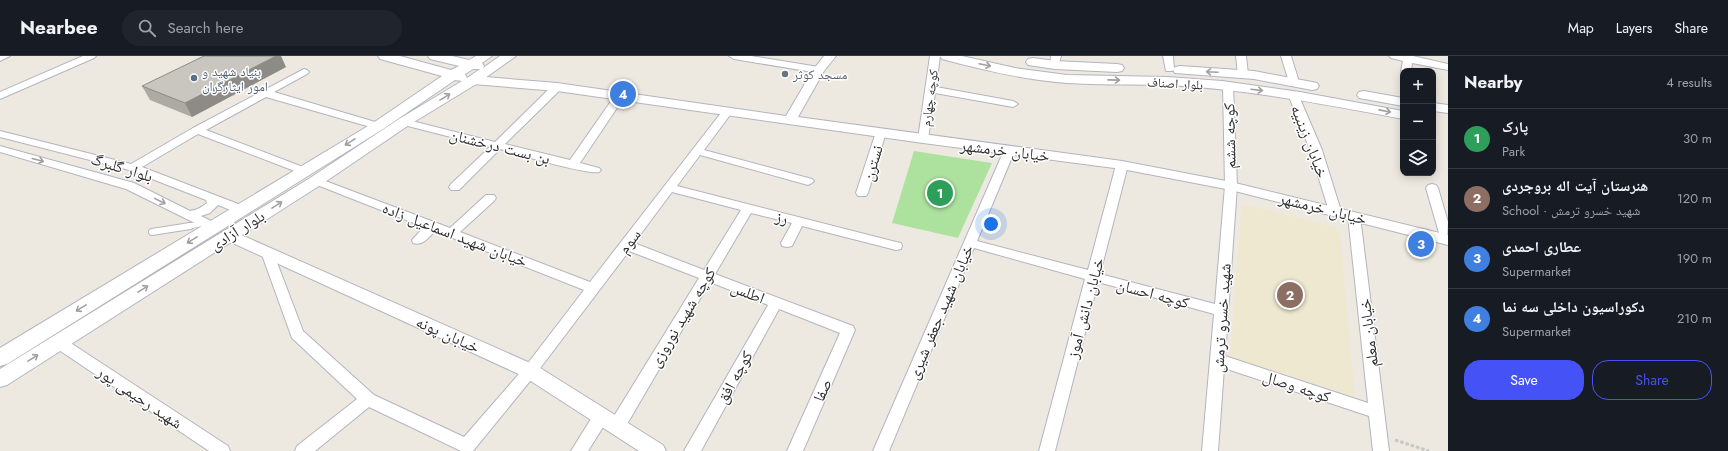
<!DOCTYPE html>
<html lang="en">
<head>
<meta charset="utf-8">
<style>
	body { margin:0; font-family:Jost,"Noto Naskh Arabic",sans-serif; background:#20242c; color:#f1f3f6 }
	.controls { position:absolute; right:12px; top:12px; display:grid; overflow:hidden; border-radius:8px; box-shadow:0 2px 10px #0003 }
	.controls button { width:36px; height:36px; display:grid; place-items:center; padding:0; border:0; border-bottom:1px solid #363941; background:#171b24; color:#f1f3f6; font:20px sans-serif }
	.you { position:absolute; left:991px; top:168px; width:14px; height:14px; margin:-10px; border:3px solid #fff; border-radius:50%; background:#1a73e8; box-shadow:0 0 0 6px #1a73e833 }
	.badge { display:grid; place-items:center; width:26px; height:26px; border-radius:50%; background:#4552f5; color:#fff; font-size:13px; font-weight:700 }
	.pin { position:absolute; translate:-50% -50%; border:2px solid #fff; box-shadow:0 1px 4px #0006 }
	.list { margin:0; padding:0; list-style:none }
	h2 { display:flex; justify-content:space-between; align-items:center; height:52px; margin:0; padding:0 16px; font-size:17px }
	h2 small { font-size:13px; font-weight:400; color:#9ea1a6 }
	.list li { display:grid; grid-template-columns:26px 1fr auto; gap:12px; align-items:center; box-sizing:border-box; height:60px; padding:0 16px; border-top:1px solid #363941 }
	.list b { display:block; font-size:15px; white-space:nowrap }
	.list p { margin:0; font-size:13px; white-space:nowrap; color:#9ea1a6 }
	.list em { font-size:13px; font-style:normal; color:#9ea1a6 }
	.actions { display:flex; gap:8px; padding:12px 16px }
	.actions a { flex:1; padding:9px 0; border:1px solid #4552f5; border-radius:16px; text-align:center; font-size:14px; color:#4552f5 }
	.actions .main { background:#4552f5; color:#fff }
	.icon { flex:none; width:22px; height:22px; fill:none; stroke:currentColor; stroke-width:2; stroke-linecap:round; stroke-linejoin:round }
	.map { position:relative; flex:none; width:1448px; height:395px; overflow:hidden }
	header { display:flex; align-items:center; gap:24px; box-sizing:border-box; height:56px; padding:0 20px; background:#171b24; border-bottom:1px solid #363941 }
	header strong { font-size:19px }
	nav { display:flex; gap:22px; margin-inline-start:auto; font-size:14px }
	.search { width:280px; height:36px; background:#20242c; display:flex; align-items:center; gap:10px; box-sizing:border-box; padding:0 14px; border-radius:22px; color:#9ea1a6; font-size:15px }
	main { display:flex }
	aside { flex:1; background:#171b24 }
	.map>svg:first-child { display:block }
	.education { fill:#eee8d0 }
	.green { fill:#ade29e }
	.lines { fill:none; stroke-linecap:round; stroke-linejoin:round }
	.service-far1-casing { stroke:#b3b4bf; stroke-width:6 }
	.service-casing { stroke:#b3b4bf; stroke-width:8 }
	.minor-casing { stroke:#b3b4bf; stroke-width:2 }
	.tertiary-casing { stroke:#b3b4bf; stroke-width:2 }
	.secondary-casing { stroke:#b3b4bf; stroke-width:2 }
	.path { stroke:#c8c8c8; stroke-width:3; stroke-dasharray:3.5 2; stroke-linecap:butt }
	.service-far1 { stroke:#fff; stroke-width:5 }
	.service { stroke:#fff; stroke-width:6 }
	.minor { fill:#fff; fill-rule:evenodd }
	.tertiary { fill:#fff; fill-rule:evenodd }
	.secondary { fill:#fff; fill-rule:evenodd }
	.wall { fill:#adaaa4 }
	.shaded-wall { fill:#8d8b86 }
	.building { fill:#c9c6bf; stroke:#8d8b86 }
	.oneway { stroke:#a0a0a0 }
	.worship-dot { fill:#6b7280; stroke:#fff; stroke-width:1.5 }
	.service-dot { fill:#5c6f8a; stroke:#fff; stroke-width:1.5 }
	.labels { text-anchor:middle; stroke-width:3; stroke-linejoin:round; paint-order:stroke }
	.far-service-label { font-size:13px; fill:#4e5e75; stroke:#fff; text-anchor:start }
	.far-worship-label { font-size:13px; fill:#5b616d; stroke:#fff; text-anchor:start }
	.far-street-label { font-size:13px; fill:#2d2d2d; stroke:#fff }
	.street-label { font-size:16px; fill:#2d2d2d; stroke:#fff }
</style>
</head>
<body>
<header>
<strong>Nearbee</strong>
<div class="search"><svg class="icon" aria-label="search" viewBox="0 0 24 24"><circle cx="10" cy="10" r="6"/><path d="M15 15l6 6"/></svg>Search here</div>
<nav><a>Map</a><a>Layers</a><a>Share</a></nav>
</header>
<main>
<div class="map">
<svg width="1448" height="395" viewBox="0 0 1448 395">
	<rect width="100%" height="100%" fill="#eee9e0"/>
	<path class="education" d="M1247,149l87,22 6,6 15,164 -125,-39 11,-151z"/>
	<path class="green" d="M914,95l78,12 -34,75 -66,-15z"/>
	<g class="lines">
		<g class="service-far1-casing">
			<path id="service-far1" d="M184,171l21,-4"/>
		</g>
		<g class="service-casing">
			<path id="service" d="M152,176l38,-6"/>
		</g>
		<g class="minor-casing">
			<g id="minor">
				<path d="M0,0h10l-10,5z"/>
				<path d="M83,0h13l-2,2 -94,41v-7z"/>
				<path d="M729,0h22l68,11 5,3 -5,3 -85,-14z"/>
				<path d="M930,0h10l-4,31 77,14 5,3 -5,3 -78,-14 -7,46 -5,3 -4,-1 -1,-2z"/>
				<path d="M1051,0h10l-3,11h-6l-2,-2z"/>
				<path d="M1163,0h10l1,13 -2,2h-6z"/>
				<path d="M1236,0h10l2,18 -2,2h-6l-2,-2z"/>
				<path d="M1281,0h10l8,26 -1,2h-8l-1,-2z"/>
				<path d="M1389,0h24l35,8v6l-36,-7 -1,8h-8v2l-2,-2 2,-10 -12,-3z"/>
				<path d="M304,13l3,1 2,2 -2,2 -33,18 108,32 1,2 -1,2h-8l-108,-31 -60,33 102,39 2,2 -2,2h-8l-102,-39 -56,33 104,40 2,3 -2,3h-8l-20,-8 -8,8 -9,3 16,8 2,3 -2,3h-8l-83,-41 -126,-37v-6l134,37 56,28c7,-1 12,-4 17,-8l-1,-3 -77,-30 -129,-33v-6l131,33 62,-36z"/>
				<path d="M1228,27l5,3 4,100 -12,170 143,47 -20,-187 2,-3h8l2,3 29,235h-16l-4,-35 -145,-48 -6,83h-16l12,-137 -116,-32 -43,169h-16l46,-172 -111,-31 -85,203h-16l132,-303h8l2,2 -38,91 111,29 28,-105 2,-2h8l2,2 -28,109 115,30 10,-118 -2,-100z"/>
				<path d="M557,28l5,3 -1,2 -56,55 65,16 46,-66h8l1,2 -45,67 19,5 2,2 -2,2c-11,3 -83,-18 -99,-23l-41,41h-8l-2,-3 2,-3 39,-37 -90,-23 -1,-2 5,-3 91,23 58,-57z"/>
				<path d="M1293,35l5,3 24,56 19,61 -2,3h-8l-2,-3 -19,-61 -22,-56z"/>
				<path d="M728,52l5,3 -29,39 108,29 2,2 -2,2 -4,2 -108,-30 -23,31 219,56 5,1 1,3 -1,3 -5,1 -94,-24 -10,20 -5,1 -5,-1 -1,-3 11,-20 -41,-10 -36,61 138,52 2,4 -52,121h-16l53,-118 -61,-24 -78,142h-17l84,-146 -58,-23 -87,149 -6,2 -6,-2 -2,-5 2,-5 88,-143 -70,-27 -94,124 -62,76h-12l-92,-44 -54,44h-20l2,-5 60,-47 -65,-61 -31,-86 1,-3 5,-1 5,1 1,3 30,79 71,64 90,42 61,-70 59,-77 -149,-59c-7,7 -12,15 -22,12l-1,-3 12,-13 -112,-44 -2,-2 2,-2h8l130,49 36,-33h8l2,3 -2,3 -34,31 130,50 134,-173zM672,136l69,18 -37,60 -70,-27z"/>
				<path d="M881,73l5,3 -18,61 -2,3h-8l-2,-3 20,-61z"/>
				<path d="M1432,128l4,1 2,3 10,34 -1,22 -5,-1 -1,-3 -15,-52 2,-3z"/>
				<path d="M58,281l5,1 165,108 2,5h-21l-156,-105 -2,-4 2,-4z"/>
				<path d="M602,353l6,2 2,5 -22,35h-17l25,-40z"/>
			</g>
		</g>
		<g class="tertiary-casing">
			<g id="tertiary">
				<path d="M824,0h12l-12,15 -26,46 324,44 109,21 217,53v10l-217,-55 -109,-21 -199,-26 -366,-52 -84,-7 -4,-1 -2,-3 2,-3 4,-1 84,7 229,33 27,-46z"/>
				<path d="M230,174l307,136 126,79 3,6h-27l-116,-75 -299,-137 -2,-4 2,-4z"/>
			</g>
		</g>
		<g class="secondary-casing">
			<g id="secondary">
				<path d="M378,0h22l51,14 8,-4 -29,-7 -2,-3h24l17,4 7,-4h16l-10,7 2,3 -1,2 17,-12h16l-38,27 -69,42 -87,59 -315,201 -7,2v-18l310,-191 89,-59 63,-38 -7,-1 -72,49 -376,235 -7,2v-18l373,-225 69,-47 -62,-17zM473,13h7l-13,9 -2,-4z"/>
				<path d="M940,0h22l53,12 52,7 101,2 54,4 78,11 103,19v8c-68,-13 -137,-26 -206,-32 -43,-4 -87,-1 -130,-4 -42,-3 -84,-13 -125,-24z"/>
				<path d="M1033,2l22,3 62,3 5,1 2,3 -2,3 -5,1 -62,-3 -27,-4 -2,-3 2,-3z"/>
				<path d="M1180,10l74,5 58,11 5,1 2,3 -2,3 -5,1 -58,-11 -79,-6 -2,-3 2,-3z"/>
				<path d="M1364,35l39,7v8l-44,-8 -2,-3 2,-3z"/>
				<path d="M1433,47l15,2v8l-15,-2z"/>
			</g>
		</g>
		<path class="path" d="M1395,384l34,11"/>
		<use href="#service-far1" class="service-far1"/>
		<use href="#service" class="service"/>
		<use href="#minor" class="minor"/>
		<use href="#tertiary" class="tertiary"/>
		<use href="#secondary" class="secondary"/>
	</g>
	<path class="wall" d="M286,11l-94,50 -42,-17 -8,-14z"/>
	<path class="shaded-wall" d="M276,0h5l5,11 -94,50 -7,-14z"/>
	<path class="building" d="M204,0h72l-91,47 -43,-17z"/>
	<defs><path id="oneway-shaft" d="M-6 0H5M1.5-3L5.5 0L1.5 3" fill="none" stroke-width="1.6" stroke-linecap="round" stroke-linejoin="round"/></defs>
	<g class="oneway">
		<use href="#oneway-shaft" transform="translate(985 9) rotate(12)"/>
		<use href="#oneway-shaft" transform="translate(1212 16) rotate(-177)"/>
		<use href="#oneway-shaft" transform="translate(1114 24) rotate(1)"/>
		<use href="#oneway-shaft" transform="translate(1257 34) rotate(7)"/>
		<use href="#oneway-shaft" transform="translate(445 41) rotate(-32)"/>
		<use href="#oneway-shaft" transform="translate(1385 55) rotate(11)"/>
		<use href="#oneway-shaft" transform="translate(350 86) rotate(148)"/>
		<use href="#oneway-shaft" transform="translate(38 104) rotate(15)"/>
		<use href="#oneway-shaft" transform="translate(160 145) rotate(26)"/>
		<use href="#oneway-shaft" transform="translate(277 149) rotate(-32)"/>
		<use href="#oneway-shaft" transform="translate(192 184) rotate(148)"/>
		<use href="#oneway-shaft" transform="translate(143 233) rotate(-32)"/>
		<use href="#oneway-shaft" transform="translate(81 252) rotate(148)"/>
		<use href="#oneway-shaft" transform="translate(33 302) rotate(-32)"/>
	</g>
	<circle class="worship-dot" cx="785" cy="18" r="4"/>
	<circle class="service-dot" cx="194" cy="22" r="4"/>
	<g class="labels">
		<g class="far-service-label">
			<text x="202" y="20">بنیاد شهید و<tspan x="202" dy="15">امور ایثارگران</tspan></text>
		</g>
		<g class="far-worship-label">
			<text x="793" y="23">مسجد کوثر</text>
		</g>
		<g class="far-street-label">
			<text transform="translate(1175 27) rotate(3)" y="5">بلوار اصناف</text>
			<text transform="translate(929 42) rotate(-82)" y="5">کوچه چهارم</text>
		</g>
		<g class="street-label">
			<text transform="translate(1229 80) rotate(-91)" y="6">کوچه ششم</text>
			<text transform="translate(1310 85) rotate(69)" y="6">خیابان زینبیه</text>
			<text transform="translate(500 90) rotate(14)" y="6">بن بست درخشنان</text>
			<text transform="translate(1005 94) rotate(7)" y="6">خیابان خرمشهر</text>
			<text transform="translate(872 107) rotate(-73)" y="6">نسترن</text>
			<text transform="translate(122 111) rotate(17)" y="6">بلوار گلبرگ</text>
			<text transform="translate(1323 152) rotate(14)" y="6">خیابان خرمشهر</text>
			<text transform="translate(782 161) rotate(14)" y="6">رز</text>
			<text transform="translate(237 174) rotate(-32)" y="6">بلوار آزادی</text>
			<text transform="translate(455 178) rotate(21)" y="6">خیابان شهید اسماعیل زاده</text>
			<text transform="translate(629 185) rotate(-53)" y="6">سوم</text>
			<text transform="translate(748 236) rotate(21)" y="6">اطلس</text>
			<text transform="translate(1153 237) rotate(15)" y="6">کوچه احسان</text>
			<text transform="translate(1085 252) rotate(-75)" y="6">خیابان دانش آموز</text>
			<text transform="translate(940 256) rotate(-67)" y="6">خیابان شهید جعفر شیری</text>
			<text transform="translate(682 261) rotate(-59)" y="6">کوچه شهید نوروزی</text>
			<text transform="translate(1221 262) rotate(-86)" y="6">شهید خسرو ترمش</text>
			<text transform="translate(1368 277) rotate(-97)" y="6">خیابان معلم</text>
			<text transform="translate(448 278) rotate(24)" y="6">خیابان پونه</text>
			<text transform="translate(734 321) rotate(-61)" y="6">کوچه افق</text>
			<text transform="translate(1297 330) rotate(18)" y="6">کوچه وصال</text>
			<text transform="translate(822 334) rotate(-66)" y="6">صفا</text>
			<text transform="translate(140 341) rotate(34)" y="6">شهید رحیمی پور</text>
		</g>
	</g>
</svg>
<div class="controls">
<button>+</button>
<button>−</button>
<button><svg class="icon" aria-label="layers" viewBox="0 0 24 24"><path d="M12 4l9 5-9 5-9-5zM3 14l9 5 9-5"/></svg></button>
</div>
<div class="you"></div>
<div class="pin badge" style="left:940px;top:137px;background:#2e9e5b">1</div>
<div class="pin badge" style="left:1290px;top:239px;background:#8d6e63">2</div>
<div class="pin badge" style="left:1421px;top:188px;background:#3f7fe0">3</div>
<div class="pin badge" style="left:623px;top:38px;background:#3f7fe0">4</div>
</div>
<aside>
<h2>Nearby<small>4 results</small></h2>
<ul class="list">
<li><span class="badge" style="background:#2e9e5b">1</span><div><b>پارک</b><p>Park</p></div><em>30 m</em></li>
<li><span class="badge" style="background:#8d6e63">2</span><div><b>هنرستان آیت اله بروجردی</b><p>School · شهید خسرو ترمش</p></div><em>120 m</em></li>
<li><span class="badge" style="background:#3f7fe0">3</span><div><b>عطاری احمدی</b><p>Supermarket</p></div><em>190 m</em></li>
<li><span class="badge" style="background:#3f7fe0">4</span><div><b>دکوراسیون داخلی سه نما</b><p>Supermarket</p></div><em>210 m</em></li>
</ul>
<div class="actions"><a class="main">Save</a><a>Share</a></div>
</aside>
</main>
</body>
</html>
